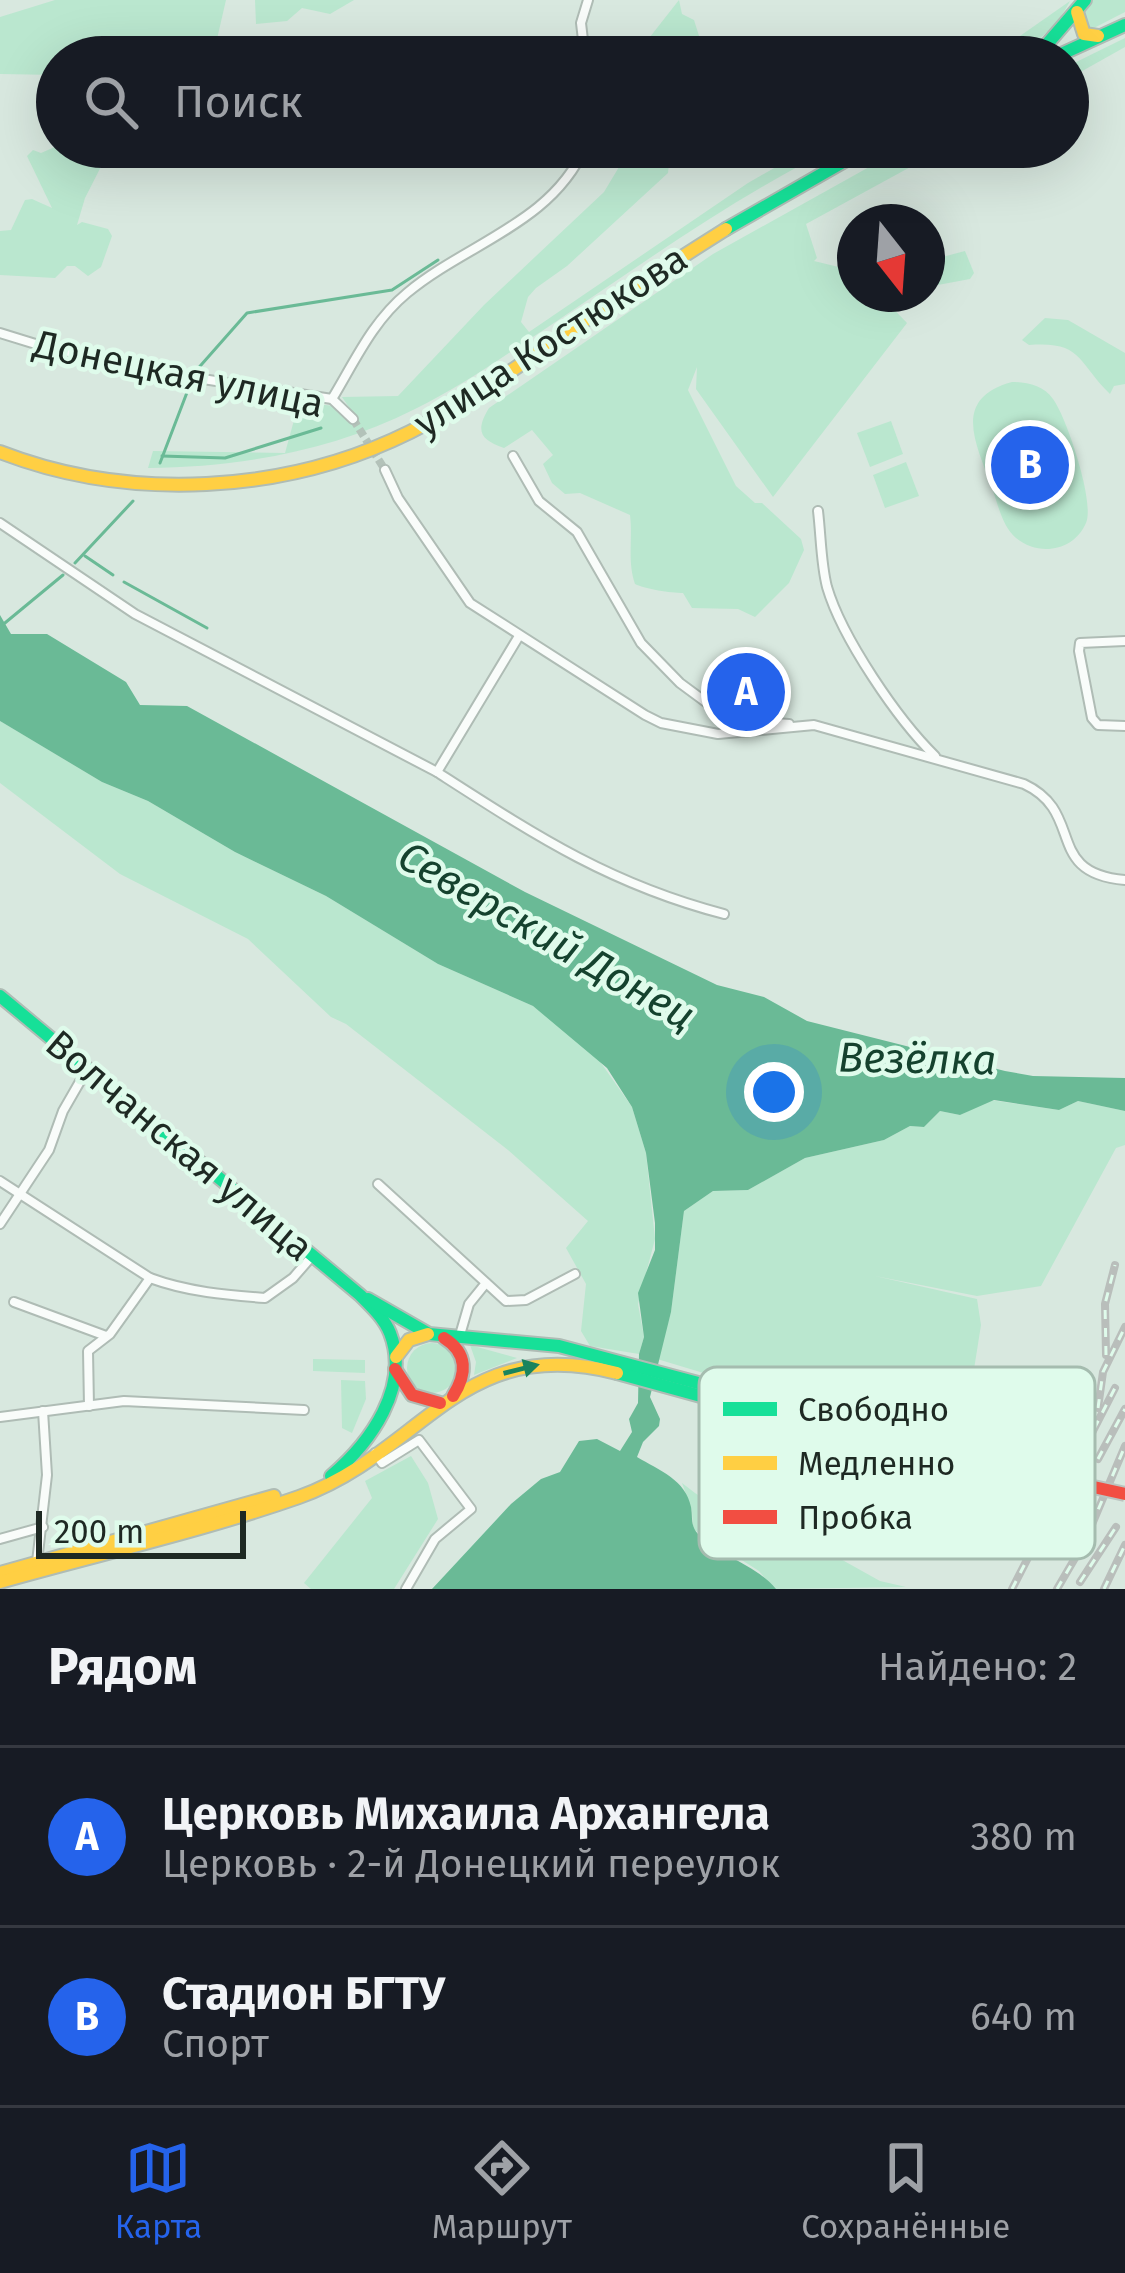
<!DOCTYPE html>
<html lang="ru">
<head>
<meta charset="utf-8">
<style>
	body { margin:0; font-family:"Fira Sans",sans-serif; background:#242831; color:#f1f3f6 }
	.compass { position:absolute; left:837px; top:204px; width:108px; height:108px; border-radius:50%; background:#171b24; box-shadow:0 12px 48px #0002; rotate:163deg }
	.scale { position:absolute; left:36px; bottom:30px; width:210px; box-sizing:border-box; padding-left:12px; border:6px solid #1e2923; border-top:0; font-size:33px; line-height:42px; white-space:nowrap; color:#1e2923; -webkit-text-stroke:9px #dffbeb; paint-order:stroke }
	.you { position:absolute; left:774px; top:1092px; width:42px; height:42px; margin:-30px; border:9px solid #fff; border-radius:50%; background:#1a73e8; box-shadow:0 0 0 18px #1a73e833 }
	.badge { display:grid; place-items:center; width:78px; height:78px; border-radius:50%; background:#2563eb; color:#fff; font-size:39px; font-weight:700 }
	.pin { position:absolute; translate:-50% -50%; border:6px solid #fff; box-shadow:0 3px 12px #0006 }
	.list { margin:0; padding:0; list-style:none }
	h2 { display:flex; justify-content:space-between; align-items:center; height:156px; margin:0; padding:0 48px; font-size:51px }
	h2 small { font-size:39px; font-weight:400; color:#9ea1a6 }
	.list li { display:grid; grid-template-columns:78px 1fr auto; gap:36px; align-items:center; box-sizing:border-box; height:180px; padding:0 48px; border-top:3px solid #363941 }
	.list b { display:block; font-size:45px; white-space:nowrap }
	.list p { margin:0; font-size:39px; white-space:nowrap; color:#9ea1a6 }
	.list em { font-size:39px; font-style:normal; color:#9ea1a6 }
	.icon { flex:none; width:66px; height:66px; fill:none; stroke:currentColor; stroke-width:2; stroke-linecap:round; stroke-linejoin:round }
	.map { position:relative; flex:none; width:1125px; height:1589px; overflow:hidden }
	.search { position:absolute; background:#171b24; box-shadow:0 12px 48px #0002; left:36px; right:36px; top:36px; height:132px; display:flex; align-items:center; gap:30px; box-sizing:border-box; padding:0 42px; border-radius:66px; color:#9ea1a6; font-size:45px }
	.sheet { height:516px; background:#171b24 }
	nav { display:flex; justify-content:space-around; align-items:center; box-sizing:border-box; height:168px; border-top:3px solid #363941; background:#171b24; font-size:33px; color:#9ea1a6 }
	nav a { display:grid; justify-items:center; gap:6px }
	nav .on { color:#2563eb }
	.map>svg:first-child { display:block }
	.green { fill:#bae7cf }
	.water { fill:#6aba96 }
	.lines { fill:none; stroke-linecap:round; stroke-linejoin:round }
	.stream { stroke:#6aba96; stroke-width:3 }
	.street-tunnel { stroke:#b3c2b9; stroke-width:8; stroke-dasharray:8 4; stroke-linecap:butt }
	.street-casing { stroke:#afbcb5; stroke-width:12 }
	.fast-casing { stroke:#afbcb5; stroke-width:16 }
	.slow-casing { stroke:#afbcb5; stroke-width:16 }
	.jam-casing { stroke:#afbcb5; stroke-width:16 }
	.street { stroke:#f9fcfa; stroke-width:8 }
	.fast { stroke:#16e098; stroke-width:12 }
	.slow { stroke:#ffcf43; stroke-width:12 }
	.jam { stroke:#f24e42; stroke-width:12 }
	.rail-casing { stroke:#b9bebb; stroke-width:8 }
	.rail { stroke:#dffbeb; stroke-width:3; stroke-dasharray:9; stroke-linecap:butt }
	.jam-bridge-casing { stroke:#bbc4c0; stroke-width:16; stroke-linecap:butt }
	.jam-bridge { stroke:#f24e42; stroke-width:12 }
	.oneway { fill:#1a845e }
	.labels { text-anchor:middle; stroke-width:9; stroke-linejoin:round; paint-order:stroke }
	.street-label { font-size:39px; fill:#1e2923; stroke:#dffbeb }
	.water-label { font-size:42px; font-style:italic; fill:#15422e; stroke:#dffbeb }
	.key { fill:#dffbeb; stroke:#a5bcaf; stroke-width:3 }
	.key-label { font-size:33px; fill:#1e2923 }
</style>
</head>
<body>
<div class="map">
<svg width="1125" height="1589" viewBox="0 0 1125 1589">
	<rect width="100%" height="100%" fill="#d8e8df"/>
	<g class="green">
		<path d="M55,0h171l-9,39 -11,10 -15,-7c-43,19 -89,15 -134,15v18l-57,-1v-57z"/>
		<path d="M255,0h99l-24,14 -28,-6 -15,13 -31,3z"/>
		<path d="M679,0l3,14 12,6 6,19 -8,18h-44l-2,-15z"/>
		<path d="M1091,0h34v12l-35,18 -5,-2 -2,-13z"/>
		<path d="M1070,1c-16,31 -46,56 -80,56z"/>
		<path d="M1125,38v9l-57,32v-13z"/>
		<path d="M57,146l54,1 -26,51 -8,27 5,-3 26,7 4,7 -11,31 -13,9 -13,-10h-8l-12,12 -55,-3v-44l11,-1 14,-30 7,-1 20,9 -25,-52 6,-6 8,3z"/>
		<path d="M631,147h32l-5,6 11,10 -1,10 -101,93 -31,22 -8,9 -7,25 8,10 219,-149 63,-36h25c-102,50 -194,117 -288,180 -44,29 -86,59 -133,82 -83,42 -175,58 -267,59l5,-17 132,2 14,-51 35,4 17,17 6,-4 -15,-22 56,-1 86,-91 120,-113z"/>
		<path d="M905,147h42l-141,77 11,34 -3,3 41,10v23h24l28,29 -134,174 -77,-108 1,-22 -9,23 48,96 19,17h7l39,36 3,11 -15,33 -34,34 -17,-8 -46,-1 -9,-15c-12,0 -38,-4 -48,-9 -8,-24 -2,-44 -5,-69l-50,-22 -15,1 -13,-11 -9,-19 10,-9 -21,-25 -28,18c-24,-8 -29,-17 -15,-40l224,-154z"/>
		<path d="M965,251l9,22 -4,6 -43,8v-26z"/>
		<path d="M1045,318l23,2 57,33v31l-11,2 -4,8c-33,-32 -27,-53 -81,-49l-7,-5z"/>
		<path d="M1012,382c16,0 32,4 41,17 14,19 42,104 33,124 -12,28 -47,34 -70,15 -14,-12 -18,-34 -24,-50 -15,-43 -42,-89 20,-106z"/>
		<path d="M891,421l12,33 -33,13 -13,-34z"/>
		<path d="M906,462l13,34 -34,12 -12,-33z"/>
		<path d="M0,721l102,61 46,19 87,51 91,44 112,68 95,42 61,47 38,54 14,46 9,86 -17,65 6,33 -5,17 -49,-8 -9,-15 5,-47 -20,-36 22,-27 -80,-71 -162,-126 -15,-7 -83,-78 -128,-65 -120,-91z"/>
		<path d="M990,1100l69,10 19,-9 47,10v34l-9,3 -75,138 -64,10 -102,-20 102,23 4,26 -15,95 -114,-21 -3,10 -89,-19 -103,-31 14,-47 13,-101 29,-20 35,-1 57,-32 79,-18 26,-14 14,1 16,-16 20,4z"/>
		<circle cx="432" cy="1368" r="25"/>
		<path d="M470,1345l47,13 -43,17 2,-13z"/>
		<path d="M313,1359l52,1v13l-52,-2z"/>
		<path d="M341,1380l24,1 1,18 -14,34 -10,-5z"/>
		<path d="M411,1456l17,27 10,36 -44,70h-83l-7,-6 68,-85 -7,-17z"/>
		<path d="M682,1483c14,11 27,22 46,22l5,-6 147,82 26,6 -132,2 -15,-18 -66,-42 -1,-18z"/>
	</g>
	<path class="water" d="M0,615l11,19h36l79,48 14,23 47,1 338,186 192,93 47,12 43,24 198,50 28,5 92,2v33l-47,-10 -19,9 -65,-10 -34,15 -20,-4 -16,16 -14,-1 -26,14 -79,18 -57,32 -35,1 -29,20 -13,101 -21,85 10,22 -1,7 -16,16 -6,15c22,13 49,23 54,50 2,11 -1,18 7,27 22,23 56,29 78,55h-344l79,-85 30,-25 19,-7 19,-31 18,-2 23,12 12,-19 -3,-13 9,-16 1,-49 5,-17 -6,-44 17,-43v-27l-9,-70 -14,-46 -25,-39 -74,-62 -95,-42 -112,-68 -91,-44 -87,-51 -46,-19 -102,-61z"/>
	<g class="lines">
		<g class="stream">
			<path d="M194,373l53,-60 145,-23 46,-30"/>
			<path d="M162,456l63,2 96,-30"/>
			<path d="M160,463l31,-81"/>
			<path d="M85,556l28,19"/>
			<path d="M75,563l58,-62"/>
			<path d="M124,582l83,46"/>
			<path d="M0,627l63,-52"/>
		</g>
		<path class="street-tunnel" d="M353,419l32,51"/>
		<g class="street-casing">
			<g id="street">
				<path d="M585,57l-4,-34 7,-23"/>
				<path d="M0,333l42,13 122,27 168,26 21,20"/>
				<path d="M332,399c23,-38 40,-77 75,-106 60,-50 145,-70 178,-146"/>
				<path d="M513,456l26,45 38,31 64,111 39,40 42,31 15,6 52,4"/>
				<path d="M385,470l13,28 72,105 175,112 16,8 57,11 96,-9 210,59c62,29 19,89 101,96"/>
				<path d="M818,511c3,25 3,53 9,76 15,51 71,133 108,169"/>
				<path d="M0,523l135,91 302,158 82,-136"/>
				<path d="M1125,641l-45,2 -1,8 13,67 6,7 27,1"/>
				<path d="M437,772c98,63 172,112 287,142"/>
				<path d="M0,1181l150,97c38,14 76,17 115,20l28,-20 20,-23"/>
				<path d="M378,1184l128,117 20,-1 49,-26"/>
				<path d="M0,1224l49,-74 14,-39 23,-40"/>
				<path d="M14,1302l92,34"/>
				<path d="M460,1335l9,-31 17,-21"/>
				<path d="M89,1406l-1,-55 22,-17 40,-56"/>
				<path d="M0,1417l124,-16 180,9"/>
				<path d="M375,1453l7,10 37,-23 52,69 -36,30 -29,50"/>
				<path d="M0,1539l43,-12"/>
				<path d="M37,1562l10,-87 -4,-64"/>
			</g>
		</g>
		<g class="fast-casing">
			<g id="fast">
				<path d="M1036,57l49,-57"/>
				<path d="M1055,57l70,-32"/>
				<path d="M726,229l143,-82"/>
				<path d="M0,996l360,299c11,11 24,23 30,38 21,54 -20,110 -59,143"/>
				<path d="M368,1299l61,35 130,12 455,121"/>
				<path d="M617,1373l277,76 131,23"/>
			</g>
		</g>
		<g class="slow-casing">
			<g id="slow">
				<path d="M1077,12l7,22 14,2"/>
				<path d="M0,452c129,50 285,42 410,-20 55,-27 105,-64 155,-98 53,-36 107,-71 161,-105"/>
				<path d="M396,1357l13,-17 19,-6"/>
				<path d="M0,1573l274,-77"/>
				<path d="M0,1582c99,-28 202,-51 299,-85 124,-44 161,-165 318,-124"/>
			</g>
		</g>
		<g class="jam-casing">
			<g id="jam">
				<path d="M444,1338c24,15 23,36 9,58"/>
				<path d="M395,1369l17,26 28,8"/>
			</g>
		</g>
		<use href="#street" class="street"/>
		<use href="#fast" class="fast"/>
		<use href="#slow" class="slow"/>
		<use href="#jam" class="jam"/>
		<g class="rail-casing">
			<g id="rail">
				<path d="M1106,1355l-1,-51 10,-39"/>
				<path d="M1098,1408l5,-36 22,-45"/>
				<path d="M1098,1459l27,-50"/>
				<path d="M1080,1582l36,-55"/>
				<path d="M1012,1589l103,-201"/>
				<path d="M1057,1589l28,-48 40,-95"/>
				<path d="M1104,1589l21,-44"/>
			</g>
		</g>
		<use href="#rail" class="rail"/>
		<g class="jam-bridge-casing">
			<path id="jam-bridge" d="M1025,1472l100,22"/>
		</g>
		<use href="#jam-bridge" class="jam-bridge"/>
	</g>
	<defs><path id="oneway-solid" d="M-6-.8H1V-3.2L6.5 0L1 3.2V.8H-6Z" transform="scale(3)"/></defs>
	<use class="oneway" href="#oneway-solid" transform="translate(521 1369) rotate(-14)"/>
	<g class="labels">
		<g class="street-label">
			<text transform="translate(550 340) rotate(-33)" y="14">улица Костюкова</text>
			<text transform="translate(179 373) rotate(12)" y="14">Донецкая улица</text>
			<text transform="translate(180 1145) rotate(40)" y="14">Волчанская улица</text>
		</g>
		<g class="water-label">
			<text transform="translate(547 935) rotate(30)" y="15">Северский Донец</text>
			<text transform="translate(917 1058) rotate(1)" y="15">Везёлка</text>
		</g>
	</g>
	<rect x="699" y="1367" width="396" height="192" rx="18" class="key"/>
	<rect x="723" y="1402" width="54" height="14" fill="#16e098"/>
	<rect x="723" y="1456" width="54" height="14" fill="#ffcf43"/>
	<rect x="723" y="1510" width="54" height="14" fill="#f24e42"/>
	<g class="key-label">
		<text x="798" y="1421">Свободно</text>
		<text x="798" y="1475">Медленно</text>
		<text x="798" y="1529">Пробка</text>
	</g>
</svg>
<svg class="compass" viewBox="-18 -18 36 36"><path d="M0-13l5 13h-10z" fill="#e53935"/><path d="M0 13l5-13h-10z" fill="#9ea1a6"/></svg>
<div class="scale">200 m</div>
<div class="you"></div>
<div class="pin badge" style="left:746px;top:692px">A</div>
<div class="pin badge" style="left:1030px;top:465px">B</div>
<div class="search"><svg class="icon" aria-label="search" viewBox="0 0 24 24"><circle cx="10" cy="10" r="6"/><path d="M15 15l6 6"/></svg>Поиск</div>
</div>
<section class="sheet">
<h2>Рядом<small>Найдено: 2</small></h2>
<ul class="list">
<li><span class="badge">A</span><div><b>Церковь Михаила Архангела</b><p>Церковь · 2-й Донецкий переулок</p></div><em>380 m</em></li>
<li><span class="badge">B</span><div><b>Стадион БГТУ</b><p>Спорт</p></div><em>640 m</em></li>
</ul>
</section>
<nav>
<a class="on"><svg class="icon" aria-label="map" viewBox="0 0 24 24"><path d="M3 6l6-2 6 2 6-2v14l-6 2-6-2-6 2zM9 4v14M15 6v14"/></svg>Карта</a>
<a><svg class="icon" aria-label="directions" viewBox="0 0 24 24"><path d="M12 3l9 9-9 9-9-9zM9 14v-3h6M13 9l2 2-2 2"/></svg>Маршрут</a>
<a><svg class="icon" aria-label="saved" viewBox="0 0 24 24"><path d="M7 4h10v16l-5-4-5 4z"/></svg>Сохранённые</a>
</nav>
</body>
</html>
